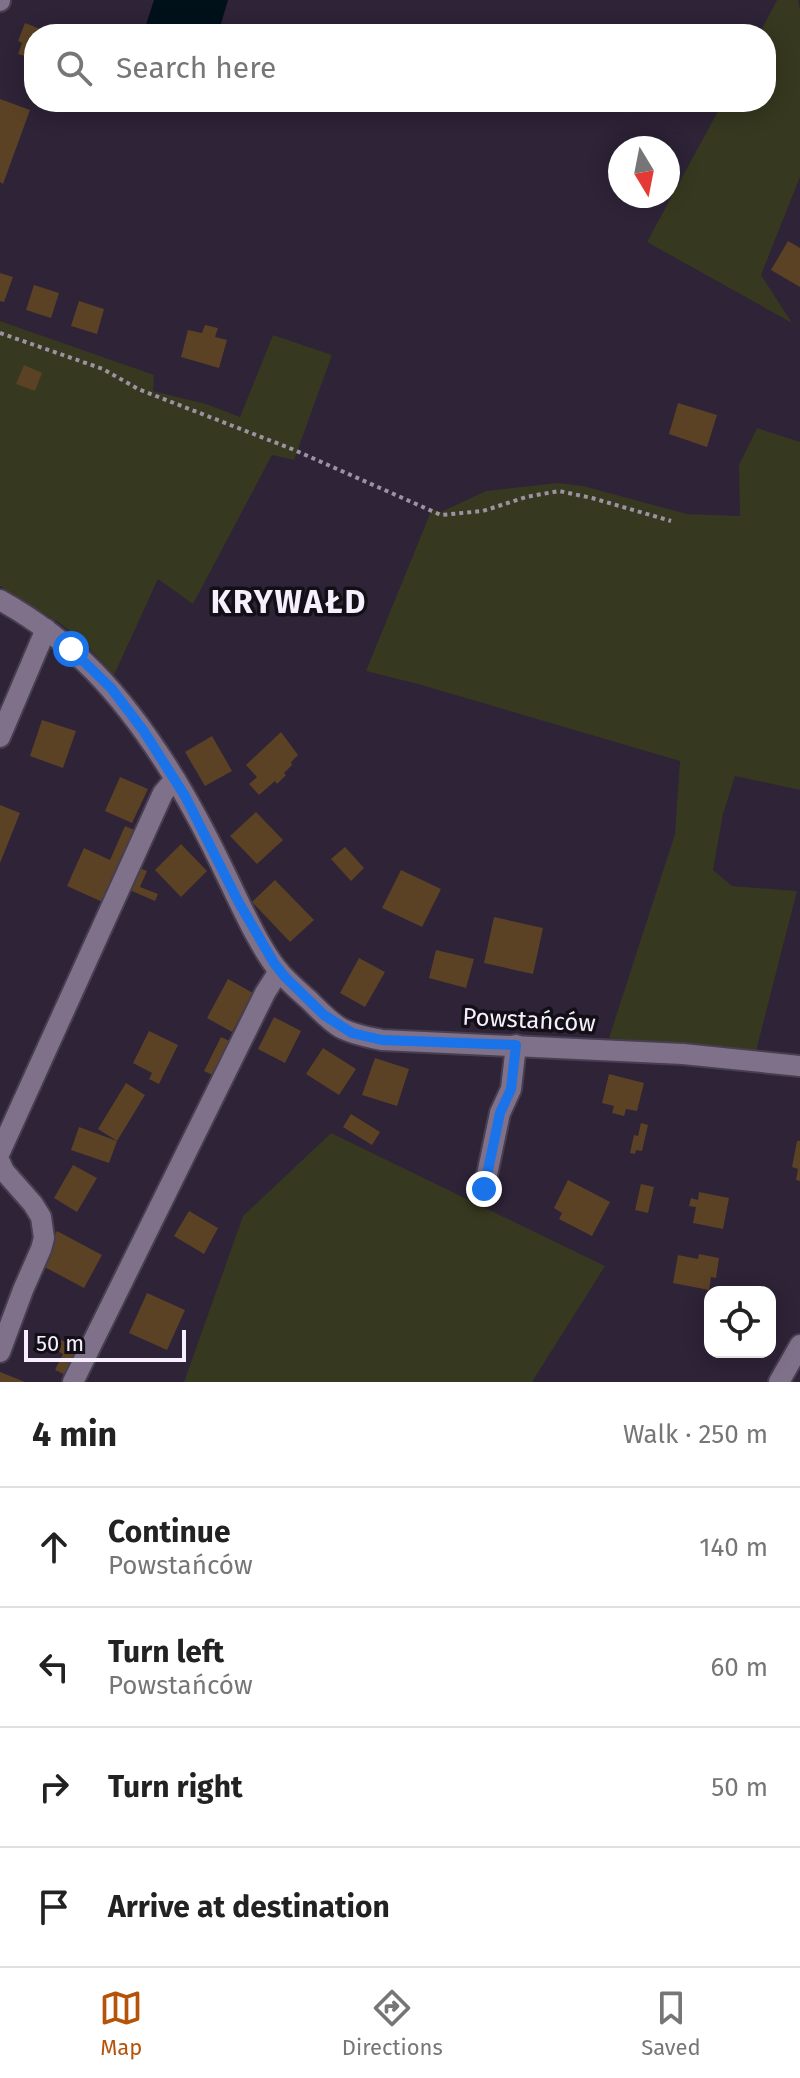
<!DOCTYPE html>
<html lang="en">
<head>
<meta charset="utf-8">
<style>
	body { margin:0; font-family:"Fira Sans",sans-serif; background:#f2f2f2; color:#222 }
	.controls { position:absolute; right:24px; bottom:24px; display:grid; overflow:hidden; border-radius:16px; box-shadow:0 4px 20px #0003 }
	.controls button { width:72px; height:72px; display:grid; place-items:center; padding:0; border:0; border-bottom:2px solid #e0e0e0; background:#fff; color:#222; font:40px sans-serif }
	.compass { position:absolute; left:608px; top:136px; width:72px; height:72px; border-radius:50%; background:#fff; box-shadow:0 4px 20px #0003; rotate:170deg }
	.scale { position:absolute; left:24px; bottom:20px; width:162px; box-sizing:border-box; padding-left:8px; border:4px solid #f6effd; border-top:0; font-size:22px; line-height:28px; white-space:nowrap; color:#f6effd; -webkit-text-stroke:6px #130f17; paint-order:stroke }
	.stop { position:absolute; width:24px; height:24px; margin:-18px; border:6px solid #1a73e8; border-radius:50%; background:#fff }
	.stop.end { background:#1a73e8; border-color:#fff; box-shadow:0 2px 8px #0008 }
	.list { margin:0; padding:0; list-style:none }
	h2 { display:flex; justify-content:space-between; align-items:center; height:104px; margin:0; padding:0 32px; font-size:34px }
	h2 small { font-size:26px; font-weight:400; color:#767676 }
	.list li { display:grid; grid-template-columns:52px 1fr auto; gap:24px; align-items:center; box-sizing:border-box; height:120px; padding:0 32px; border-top:2px solid #e0e0e0 }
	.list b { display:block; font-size:30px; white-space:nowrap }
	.list p { margin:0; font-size:26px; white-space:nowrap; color:#767676 }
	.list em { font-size:26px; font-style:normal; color:#767676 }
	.icon { flex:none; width:44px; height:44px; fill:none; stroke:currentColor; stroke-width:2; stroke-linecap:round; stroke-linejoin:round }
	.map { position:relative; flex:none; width:800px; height:1382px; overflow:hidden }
	.search { position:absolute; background:#fff; box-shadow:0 4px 20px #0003; left:24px; right:24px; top:24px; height:88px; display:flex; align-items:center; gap:20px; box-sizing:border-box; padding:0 28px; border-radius:32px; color:#767676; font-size:30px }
	.sheet { height:584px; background:#fff }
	nav { display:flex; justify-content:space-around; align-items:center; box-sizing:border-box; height:112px; border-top:2px solid #e0e0e0; background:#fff; font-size:22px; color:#767676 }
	nav a { display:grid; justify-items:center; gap:4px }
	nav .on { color:#b45309 }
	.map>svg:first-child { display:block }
	.green { fill:#36381f }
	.water { fill:#00111a }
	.building { fill:#5b4225 }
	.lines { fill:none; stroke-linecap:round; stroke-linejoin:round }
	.minor-casing { stroke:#473e4f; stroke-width:24 }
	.path { stroke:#9b92a3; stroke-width:4; stroke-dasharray:4 4; stroke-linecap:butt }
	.minor { stroke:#7e7189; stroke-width:20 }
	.route { stroke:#1a73e8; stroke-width:10 }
	.labels { text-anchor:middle; stroke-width:7; stroke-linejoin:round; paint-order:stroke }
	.street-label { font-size:24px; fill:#f6effd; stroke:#130f17 }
	.district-label { font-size:32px; font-weight:bold; letter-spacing:2px; fill:#f6effd; stroke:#130f17 }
</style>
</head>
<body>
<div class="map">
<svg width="800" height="1382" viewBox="0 0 800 1382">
	<rect width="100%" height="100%" fill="#2e2337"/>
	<g class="green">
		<path d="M777,0h21l2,10v167l-39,98 31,48 -145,-81 76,-140h43v-68h-7z"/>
		<path d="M0,321l154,54 -1,16 53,13 34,13 33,-82 59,20 -38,105 -22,-5 -79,149 -35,-25 -44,96 -30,-32 -23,-19 -61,-38z"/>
		<path d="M757,428l43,14v348l-65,-14 -12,38 -10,56 19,16 65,5 -41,160 -147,-13 66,-204 5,-73 -262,-77 -52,-13 66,-162 9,3 45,-21 72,-8 25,3 104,28 53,2 -1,-51z"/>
		<path d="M331,1133l274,133 -73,116h-348l59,-166z"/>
	</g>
	<path class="water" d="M154,0h74l-10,34h-75z"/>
	<g class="building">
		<path d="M25,23l28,11h-19v25l-16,-5 4,-11 -4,-2z"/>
		<path d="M0,99l30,11 -27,74 -3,-2z"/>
		<path d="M788,241l12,7v39l-29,-17z"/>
		<path d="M0,273l13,4 -9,25 -4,-1z"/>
		<path d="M34,285l25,8 -8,25 -25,-8z"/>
		<path d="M79,301l25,8 -7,25 -26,-8z"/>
		<path d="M205,325l13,3 -3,9 12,3 -8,28 -38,-11 7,-27 14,3z"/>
		<path d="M24,365l18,8 -7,18 -19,-7z"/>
		<path d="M678,403l39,12 -10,32 -38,-13z"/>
		<path d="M42,720l34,11 -13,37 -33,-12z"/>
		<path d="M281,732l17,23 -7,7 1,3 -8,8 2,2 -9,9 -2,-3 -16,14 -10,-11 8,-7 -11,-12z"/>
		<path d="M212,736l20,35 -27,15 -20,-34z"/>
		<path d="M120,777l28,12 -16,34 -27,-12z"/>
		<path d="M0,805l20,8 -20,50z"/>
		<path d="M256,812l27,28 -26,24 -27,-28z"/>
		<path d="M125,826l14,6 -32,72 -40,-18 17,-38 26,12z"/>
		<path d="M181,844l26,27 -26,26 -26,-27z"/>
		<path d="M345,847l19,21 -13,13 -20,-22z"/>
		<path d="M135,866l12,5 -7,16 18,7 -3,7 -30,-13z"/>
		<path d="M401,870l40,19 -19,38 -40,-19z"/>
		<path d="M275,880l39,40 -24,22 -38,-40z"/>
		<path d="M494,917l49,11 -10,46 -49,-11z"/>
		<path d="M436,950l38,9 -8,29 -37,-10z"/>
		<path d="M359,958l26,14 -20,35 -25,-14z"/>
		<path d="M228,979l25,14 -21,39 -25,-14z"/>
		<path d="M274,1017l27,14 -16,32 -27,-14z"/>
		<path d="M149,1031l29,14 -19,39 -10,-5 3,-6 -19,-10z"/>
		<path d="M221,1037l15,7 -17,34 -15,-7z"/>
		<path d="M323,1048l33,21 -17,26 -33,-21z"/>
		<path d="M375,1058l34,11 -12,37 -35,-11z"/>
		<path d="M609,1074l35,9 -7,28 -11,-2 -2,7 -12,-3 2,-7 -12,-3z"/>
		<path d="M126,1083l19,12 -28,46 -19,-12z"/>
		<path d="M351,1114l29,18 -8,13 -29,-18z"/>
		<path d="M641,1123l7,2 -6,26 -6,-1 -1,4 -5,-1 4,-18 4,1z"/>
		<path d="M79,1127l38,14 -8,22 -38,-13z"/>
		<path d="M797,1141h3v40l-4,-1 2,-11 -6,-2z"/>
		<path d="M73,1165l24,13 -20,34 -23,-14z"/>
		<path d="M568,1180l42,22 -18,34 -33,-17 3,-6 -8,-5z"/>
		<path d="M641,1184l13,3 -6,26 -13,-3z"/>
		<path d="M699,1192l30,6 -6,31 -30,-6 3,-16 -7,-1 2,-8 7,2z"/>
		<path d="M189,1211l29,17 -14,26 -30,-18z"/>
		<path d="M57,1231l45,24 -18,33 -45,-24z"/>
		<path d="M699,1254l20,4 -3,20 -5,-1 -2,13 -36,-7 5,-28 20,4z"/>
		<path d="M147,1293l38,17 -18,40 -38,-17z"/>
		<path d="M61,1340l22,11 -13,26 -15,-7 8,-16 -7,-4z"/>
		<path d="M0,1372l25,10h-25z"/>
	</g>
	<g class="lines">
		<g class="minor-casing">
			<g id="minor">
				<path d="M0,1v-1"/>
				<path d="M0,600c75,42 121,94 167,166 23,36 43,75 61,113 14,29 31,67 50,91 9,11 21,21 31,30 10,10 20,21 32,28 13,7 27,9 41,12l301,14 117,12"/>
				<path d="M0,737l46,-108"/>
				<path d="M0,1152l163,-359 12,-14"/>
				<path d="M0,1162l4,9 29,33 8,13 3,21 -3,11 -18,41 -23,62"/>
				<path d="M484,1189l16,-76 11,-24 5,-44"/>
				<path d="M73,1382l192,-389 14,-22"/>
				<path d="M779,1382l21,-37"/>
			</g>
		</g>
		<path class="path" d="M0,333l103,36 35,20 154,60 149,66 42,-4 43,-14 33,-6 33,7 79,23"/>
		<use href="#minor" class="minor"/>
	</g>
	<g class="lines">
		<path class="route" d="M71,649l40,39 32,42 42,66 54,107 35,60 11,14 39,38 28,18 30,7 134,5 -5,44 -11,24 -16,76"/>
	</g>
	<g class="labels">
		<g class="street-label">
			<text transform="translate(529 1020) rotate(3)" y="8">Powstańców</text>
		</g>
		<g class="district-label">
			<text x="289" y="613">KRYWAŁD</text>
		</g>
	</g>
</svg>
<div class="controls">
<button><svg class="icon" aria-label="locate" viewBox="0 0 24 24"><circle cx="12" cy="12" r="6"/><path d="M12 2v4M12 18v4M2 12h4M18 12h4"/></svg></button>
</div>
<svg class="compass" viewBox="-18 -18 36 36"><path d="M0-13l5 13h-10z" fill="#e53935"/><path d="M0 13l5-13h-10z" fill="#767676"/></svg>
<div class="scale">50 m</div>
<div class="stop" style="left:71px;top:649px"></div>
<div class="stop end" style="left:484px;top:1189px"></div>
<div class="search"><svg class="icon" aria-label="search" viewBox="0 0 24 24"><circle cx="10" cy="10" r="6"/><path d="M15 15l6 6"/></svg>Search here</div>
</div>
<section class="sheet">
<h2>4 min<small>Walk · 250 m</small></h2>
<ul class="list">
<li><svg class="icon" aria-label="ahead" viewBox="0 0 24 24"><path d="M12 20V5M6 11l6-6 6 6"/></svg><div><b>Continue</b><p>Powstańców</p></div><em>140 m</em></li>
<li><svg class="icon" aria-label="left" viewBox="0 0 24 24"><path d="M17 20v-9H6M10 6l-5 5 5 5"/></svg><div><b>Turn left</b><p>Powstańców</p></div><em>60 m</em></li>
<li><svg class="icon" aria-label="right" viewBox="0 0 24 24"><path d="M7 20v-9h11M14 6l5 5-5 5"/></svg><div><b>Turn right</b></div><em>50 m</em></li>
<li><svg class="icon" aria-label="arrive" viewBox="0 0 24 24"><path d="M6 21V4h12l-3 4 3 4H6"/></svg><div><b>Arrive at destination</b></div></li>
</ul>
</section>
<nav>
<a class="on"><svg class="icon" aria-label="map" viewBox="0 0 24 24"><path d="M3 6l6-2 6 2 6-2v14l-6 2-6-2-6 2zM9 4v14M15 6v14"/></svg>Map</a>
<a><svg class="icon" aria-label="directions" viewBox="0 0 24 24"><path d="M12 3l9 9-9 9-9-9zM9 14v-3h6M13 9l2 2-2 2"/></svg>Directions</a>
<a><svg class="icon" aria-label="saved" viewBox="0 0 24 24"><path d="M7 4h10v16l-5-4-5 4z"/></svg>Saved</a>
</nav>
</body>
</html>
